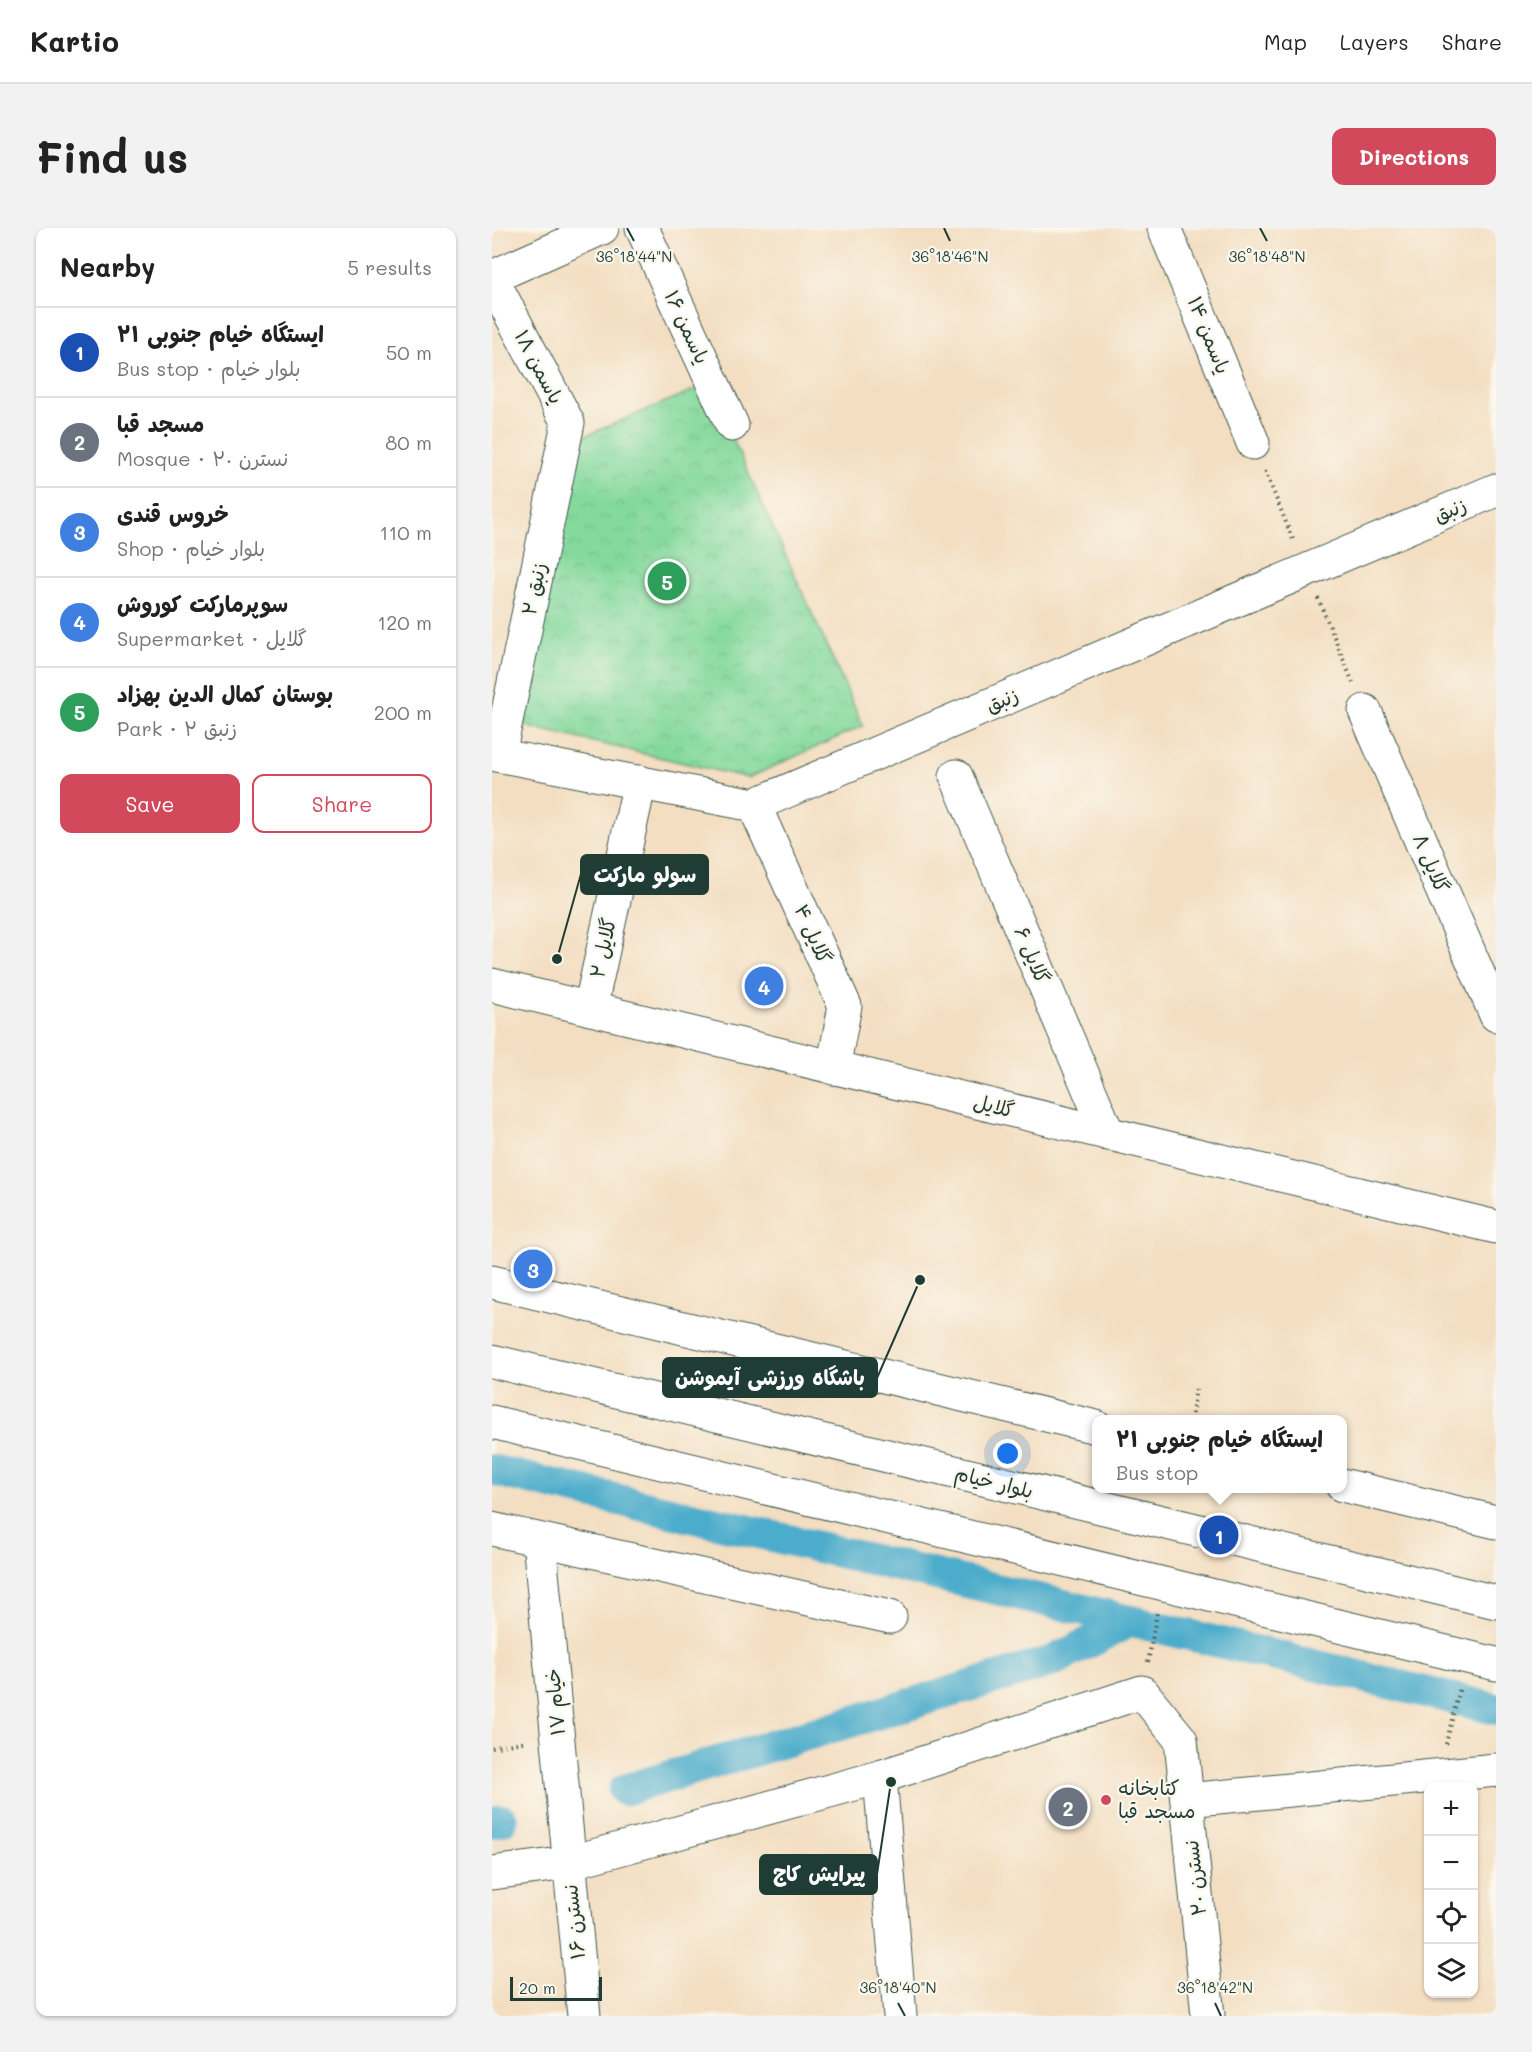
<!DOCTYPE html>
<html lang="en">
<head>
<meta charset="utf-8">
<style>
	body { margin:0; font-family:Mali,"Playpen Sans Arabic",sans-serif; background:#f2f2f2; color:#222 }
	.controls { position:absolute; right:18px; bottom:18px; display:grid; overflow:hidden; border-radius:12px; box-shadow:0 2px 4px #0004 }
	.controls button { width:54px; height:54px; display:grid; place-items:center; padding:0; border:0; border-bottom:2px solid #e0e0e0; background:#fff; color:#222; font:30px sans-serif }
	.scale { position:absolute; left:18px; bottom:15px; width:92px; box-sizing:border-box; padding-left:6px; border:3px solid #1f3d34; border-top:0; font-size:16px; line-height:21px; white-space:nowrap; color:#1f3d34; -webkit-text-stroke:4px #fbf7ec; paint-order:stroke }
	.you { position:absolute; left:516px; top:1226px; width:21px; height:21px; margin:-15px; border:4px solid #fff; border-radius:50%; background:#1a73e8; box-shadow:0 0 0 9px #1a73e833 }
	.badge { display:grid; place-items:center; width:39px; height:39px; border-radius:50%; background:#d1495b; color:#fff; font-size:20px; font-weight:700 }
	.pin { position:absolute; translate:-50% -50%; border:3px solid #fff; box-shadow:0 2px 6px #0006 }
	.popup { position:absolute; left:600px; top:1187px; width:255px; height:78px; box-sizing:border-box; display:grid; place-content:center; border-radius:12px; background:#fff; filter:drop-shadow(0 2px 4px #0005); font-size:20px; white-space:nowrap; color:#767676 }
	.popup b { font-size:22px; color:#222 }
	.popup::after { content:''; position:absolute; left:50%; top:100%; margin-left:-12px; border:12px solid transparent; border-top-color:#fff }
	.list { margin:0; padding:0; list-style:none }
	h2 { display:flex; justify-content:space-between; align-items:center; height:78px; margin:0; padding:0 24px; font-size:26px }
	h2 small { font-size:20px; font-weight:400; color:#767676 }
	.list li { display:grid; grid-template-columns:39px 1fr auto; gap:18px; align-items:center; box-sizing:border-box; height:90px; padding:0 24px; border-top:2px solid #e0e0e0 }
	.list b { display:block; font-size:22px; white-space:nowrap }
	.list p { margin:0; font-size:20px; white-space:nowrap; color:#767676 }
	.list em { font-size:20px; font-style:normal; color:#767676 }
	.actions { display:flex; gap:12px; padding:18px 24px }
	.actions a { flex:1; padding:14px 0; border:2px solid #d1495b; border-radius:12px; text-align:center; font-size:21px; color:#d1495b }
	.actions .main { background:#d1495b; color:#fff }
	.icon { flex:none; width:33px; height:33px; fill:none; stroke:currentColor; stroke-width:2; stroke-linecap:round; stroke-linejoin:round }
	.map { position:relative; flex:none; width:1004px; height:1788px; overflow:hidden; border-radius:12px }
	header { display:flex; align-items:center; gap:36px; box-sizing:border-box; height:84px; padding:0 30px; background:#fff; border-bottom:2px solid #e0e0e0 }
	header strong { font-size:28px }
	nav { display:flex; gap:33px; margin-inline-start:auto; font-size:21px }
	.intro { display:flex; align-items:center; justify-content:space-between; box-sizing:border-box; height:144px; padding:0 36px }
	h1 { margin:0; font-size:42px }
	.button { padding:15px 27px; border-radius:12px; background:#d1495b; color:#fff; font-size:21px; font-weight:700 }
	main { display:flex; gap:36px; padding:0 36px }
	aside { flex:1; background:#fff; border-radius:12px; box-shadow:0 2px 4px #0004 }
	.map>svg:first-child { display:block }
	.park { fill:url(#park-crowns); stroke:#528b68; stroke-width:1.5 }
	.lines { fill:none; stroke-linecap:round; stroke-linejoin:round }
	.canal { stroke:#4caccb; stroke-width:32 }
	.street-casing { stroke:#3f5549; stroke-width:35 }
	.primary-casing { stroke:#3f5549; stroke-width:35 }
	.path { stroke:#3f5549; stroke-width:4; stroke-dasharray:1.5 4.5; stroke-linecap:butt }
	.street { stroke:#fff; stroke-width:33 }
	.primary { stroke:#fff; stroke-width:33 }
	.ticks { fill:none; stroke:#1f3d34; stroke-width:2 }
	.poi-dot { fill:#d1495b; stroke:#fbf7ec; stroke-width:2 }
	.labels { text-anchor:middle; stroke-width:4.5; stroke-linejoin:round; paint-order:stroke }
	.street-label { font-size:20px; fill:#1f3d34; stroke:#fbf7ec }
	.poi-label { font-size:20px; fill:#1f3d34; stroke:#fbf7ec; text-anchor:start }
	.ticks-label { font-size:15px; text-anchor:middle; fill:#1f3d34; stroke:#fbf7ec; stroke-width:4.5; stroke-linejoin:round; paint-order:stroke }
	.leader { fill:none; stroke:#1f3d34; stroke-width:2 }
	.callout-dot { fill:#1f3d34; stroke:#fbf7ec; stroke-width:2 }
	.callout { fill:#1f3d34; stroke:#1f3d34; stroke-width:2 }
	.callout-label { font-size:21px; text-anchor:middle; font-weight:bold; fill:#fff }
</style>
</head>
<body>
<header>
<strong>Kartio</strong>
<nav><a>Map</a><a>Layers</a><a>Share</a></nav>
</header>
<div class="intro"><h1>Find us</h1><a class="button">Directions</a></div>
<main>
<aside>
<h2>Nearby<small>5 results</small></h2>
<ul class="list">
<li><span class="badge" style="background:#1a4fb4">1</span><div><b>ایستگاه خیام جنوبی ۲۱</b><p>Bus stop · بلوار خیام</p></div><em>50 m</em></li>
<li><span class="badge" style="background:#6b7280">2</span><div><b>مسجد قبا</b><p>Mosque · نسترن ۲۰</p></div><em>80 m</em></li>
<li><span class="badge" style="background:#3f7fe0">3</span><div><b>خروس قندی</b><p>Shop · بلوار خیام</p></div><em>110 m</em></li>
<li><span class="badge" style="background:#3f7fe0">4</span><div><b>سوپرمارکت کوروش</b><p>Supermarket · گلایل</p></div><em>120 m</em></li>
<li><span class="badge" style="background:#2e9e5b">5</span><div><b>بوستان کمال الدین بهزاد</b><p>Park · زنبق ۲</p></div><em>200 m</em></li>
</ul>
<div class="actions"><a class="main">Save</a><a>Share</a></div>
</aside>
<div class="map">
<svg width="1004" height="1788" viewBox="0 0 1004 1788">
	<defs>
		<pattern id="park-crowns" width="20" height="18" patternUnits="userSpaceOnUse" patternTransform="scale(1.5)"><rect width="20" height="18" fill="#84d99d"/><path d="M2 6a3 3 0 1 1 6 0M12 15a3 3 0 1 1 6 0" fill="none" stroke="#72bb88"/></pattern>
	</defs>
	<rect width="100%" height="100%" fill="#fbf7ec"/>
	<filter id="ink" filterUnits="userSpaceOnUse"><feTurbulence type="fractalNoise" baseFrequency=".0167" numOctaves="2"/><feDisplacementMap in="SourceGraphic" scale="12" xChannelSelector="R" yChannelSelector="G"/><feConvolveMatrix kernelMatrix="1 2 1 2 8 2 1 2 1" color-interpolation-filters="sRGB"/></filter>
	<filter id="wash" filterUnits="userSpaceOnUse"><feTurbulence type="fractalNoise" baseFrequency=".008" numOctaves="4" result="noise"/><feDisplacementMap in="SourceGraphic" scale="24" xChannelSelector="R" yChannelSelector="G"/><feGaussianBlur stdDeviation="1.35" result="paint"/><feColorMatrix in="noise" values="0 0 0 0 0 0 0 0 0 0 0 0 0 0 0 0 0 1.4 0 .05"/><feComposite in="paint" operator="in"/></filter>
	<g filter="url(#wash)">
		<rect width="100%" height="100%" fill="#f3dec1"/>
		<path class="park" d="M216,156l155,342 -115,52 -249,-58 74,-279z"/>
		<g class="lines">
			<g class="canal">
				<path d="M0,1242l639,151 365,88"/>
				<path d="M132,1562l429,-129 78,-40"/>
				<path d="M0,1594l10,-2"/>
			</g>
		</g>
	</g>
	<g filter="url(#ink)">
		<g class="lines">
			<g class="street-casing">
				<g id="street">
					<path d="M150,0l90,197"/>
					<path d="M672,0l89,215"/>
					<path d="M0,49l110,-49"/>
					<path d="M0,51l76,144 -69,332"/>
					<path d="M873,483l131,304"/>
					<path d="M0,526l262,51 742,-315"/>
					<path d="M464,548l152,358"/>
					<path d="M262,577l91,201 -12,62"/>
					<path d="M0,757l1004,242"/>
					<path d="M98,781l50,-227"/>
					<path d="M0,1194l1004,242"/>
					<path d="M0,1301l398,88"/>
					<path d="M47,1312l45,476"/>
					<path d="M388,1549l20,239"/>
					<path d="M695,1572l309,-30"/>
					<path d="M0,1645l76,-10 312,-86 262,-85 39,48 27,276"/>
				</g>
			</g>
			<g class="primary-casing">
				<g id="primary">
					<path d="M0,1054l604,145"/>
					<path d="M0,1133l1004,241"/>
					<path d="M850,1257l154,37"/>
				</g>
			</g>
			<g class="path">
				<path d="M773,243l29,71"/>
				<path d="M826,370l35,85"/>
				<path d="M699,1192l5,-31"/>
				<path d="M656,1434l9,-49"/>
				<path d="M954,1516l14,-57"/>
				<path d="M0,1520l35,-7"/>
			</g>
			<use href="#street" class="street"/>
			<use href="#primary" class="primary"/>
		</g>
	</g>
	<path class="ticks" d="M135,0l7,13M452,0l6,13M768,0l7,13M406,1775l7,13M723,1775l6,13"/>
	<circle class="poi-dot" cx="614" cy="1572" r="6"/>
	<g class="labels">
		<g class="street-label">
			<text transform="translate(195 99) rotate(65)" y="7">یاسمن ۱۶</text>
			<text transform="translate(717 107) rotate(68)" y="7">یاسمن ۱۴</text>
			<text transform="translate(47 139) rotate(62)" y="7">یاسمن ۱۸</text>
			<text transform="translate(958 282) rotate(-23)" y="7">زنبق</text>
			<text transform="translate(42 361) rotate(-78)" y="7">زنبق ۲</text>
			<text transform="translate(510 472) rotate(-23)" y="7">زنبق</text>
			<text transform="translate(939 635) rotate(67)" y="7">گلایل ۸</text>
			<text transform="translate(321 706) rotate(66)" y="7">گلایل ۴</text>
			<text transform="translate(111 720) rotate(-78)" y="7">گلایل ۲</text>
			<text transform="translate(540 727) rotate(67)" y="7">گلایل ۶</text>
			<text transform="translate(502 878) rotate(14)" y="7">گلایل</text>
			<text transform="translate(502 1254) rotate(14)" y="7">بلوار خیام</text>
			<text transform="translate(63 1474) rotate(-95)" y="7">خیام ۱۷</text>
			<text transform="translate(703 1650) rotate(-96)" y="7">نسترن ۲۰</text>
			<text transform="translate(82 1694) rotate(-96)" y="7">نسترن ۱۶</text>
		</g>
		<g class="poi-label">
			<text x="626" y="1567">کتابخانه<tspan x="626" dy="23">مسجد قبا</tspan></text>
		</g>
	</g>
	<g class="ticks-label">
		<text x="142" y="34">36°18'44"N</text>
		<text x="458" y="34">36°18'46"N</text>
		<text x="775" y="34">36°18'48"N</text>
		<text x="406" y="1765">36°18'40"N</text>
		<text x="723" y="1765">36°18'42"N</text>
	</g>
	<path class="leader" d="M65 731L89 646M428 1052L385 1150M399 1554L385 1646"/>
	<g class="callout-dot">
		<circle cx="65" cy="731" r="6"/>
		<circle cx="428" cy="1052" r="6"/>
		<circle cx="399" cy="1554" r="6"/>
	</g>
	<g class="callout">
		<rect x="89" y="627" width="127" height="39" rx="6"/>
		<rect x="171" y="1130" width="214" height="39" rx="6"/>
		<rect x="268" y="1627" width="117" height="39" rx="6"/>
	</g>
	<g class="callout-label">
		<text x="153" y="654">سولو مارکت</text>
		<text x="278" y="1157">باشگاه ورزشی آیموشن</text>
		<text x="327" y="1653">پیرایش کاج</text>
	</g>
</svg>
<div class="controls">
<button>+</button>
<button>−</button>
<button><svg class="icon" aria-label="locate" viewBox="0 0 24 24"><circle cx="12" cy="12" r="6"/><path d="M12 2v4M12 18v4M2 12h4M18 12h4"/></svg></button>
<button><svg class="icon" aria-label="layers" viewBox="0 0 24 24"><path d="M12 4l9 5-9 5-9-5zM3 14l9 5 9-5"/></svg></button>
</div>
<div class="scale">20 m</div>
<div class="you"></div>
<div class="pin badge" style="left:727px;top:1307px;background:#1a4fb4">1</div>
<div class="popup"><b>ایستگاه خیام جنوبی ۲۱</b>Bus stop</div>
<div class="pin badge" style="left:576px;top:1579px;background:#6b7280">2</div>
<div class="pin badge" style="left:41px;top:1041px;background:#3f7fe0">3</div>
<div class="pin badge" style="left:272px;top:758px;background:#3f7fe0">4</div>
<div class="pin badge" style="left:175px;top:353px;background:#2e9e5b">5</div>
</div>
</main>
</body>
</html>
